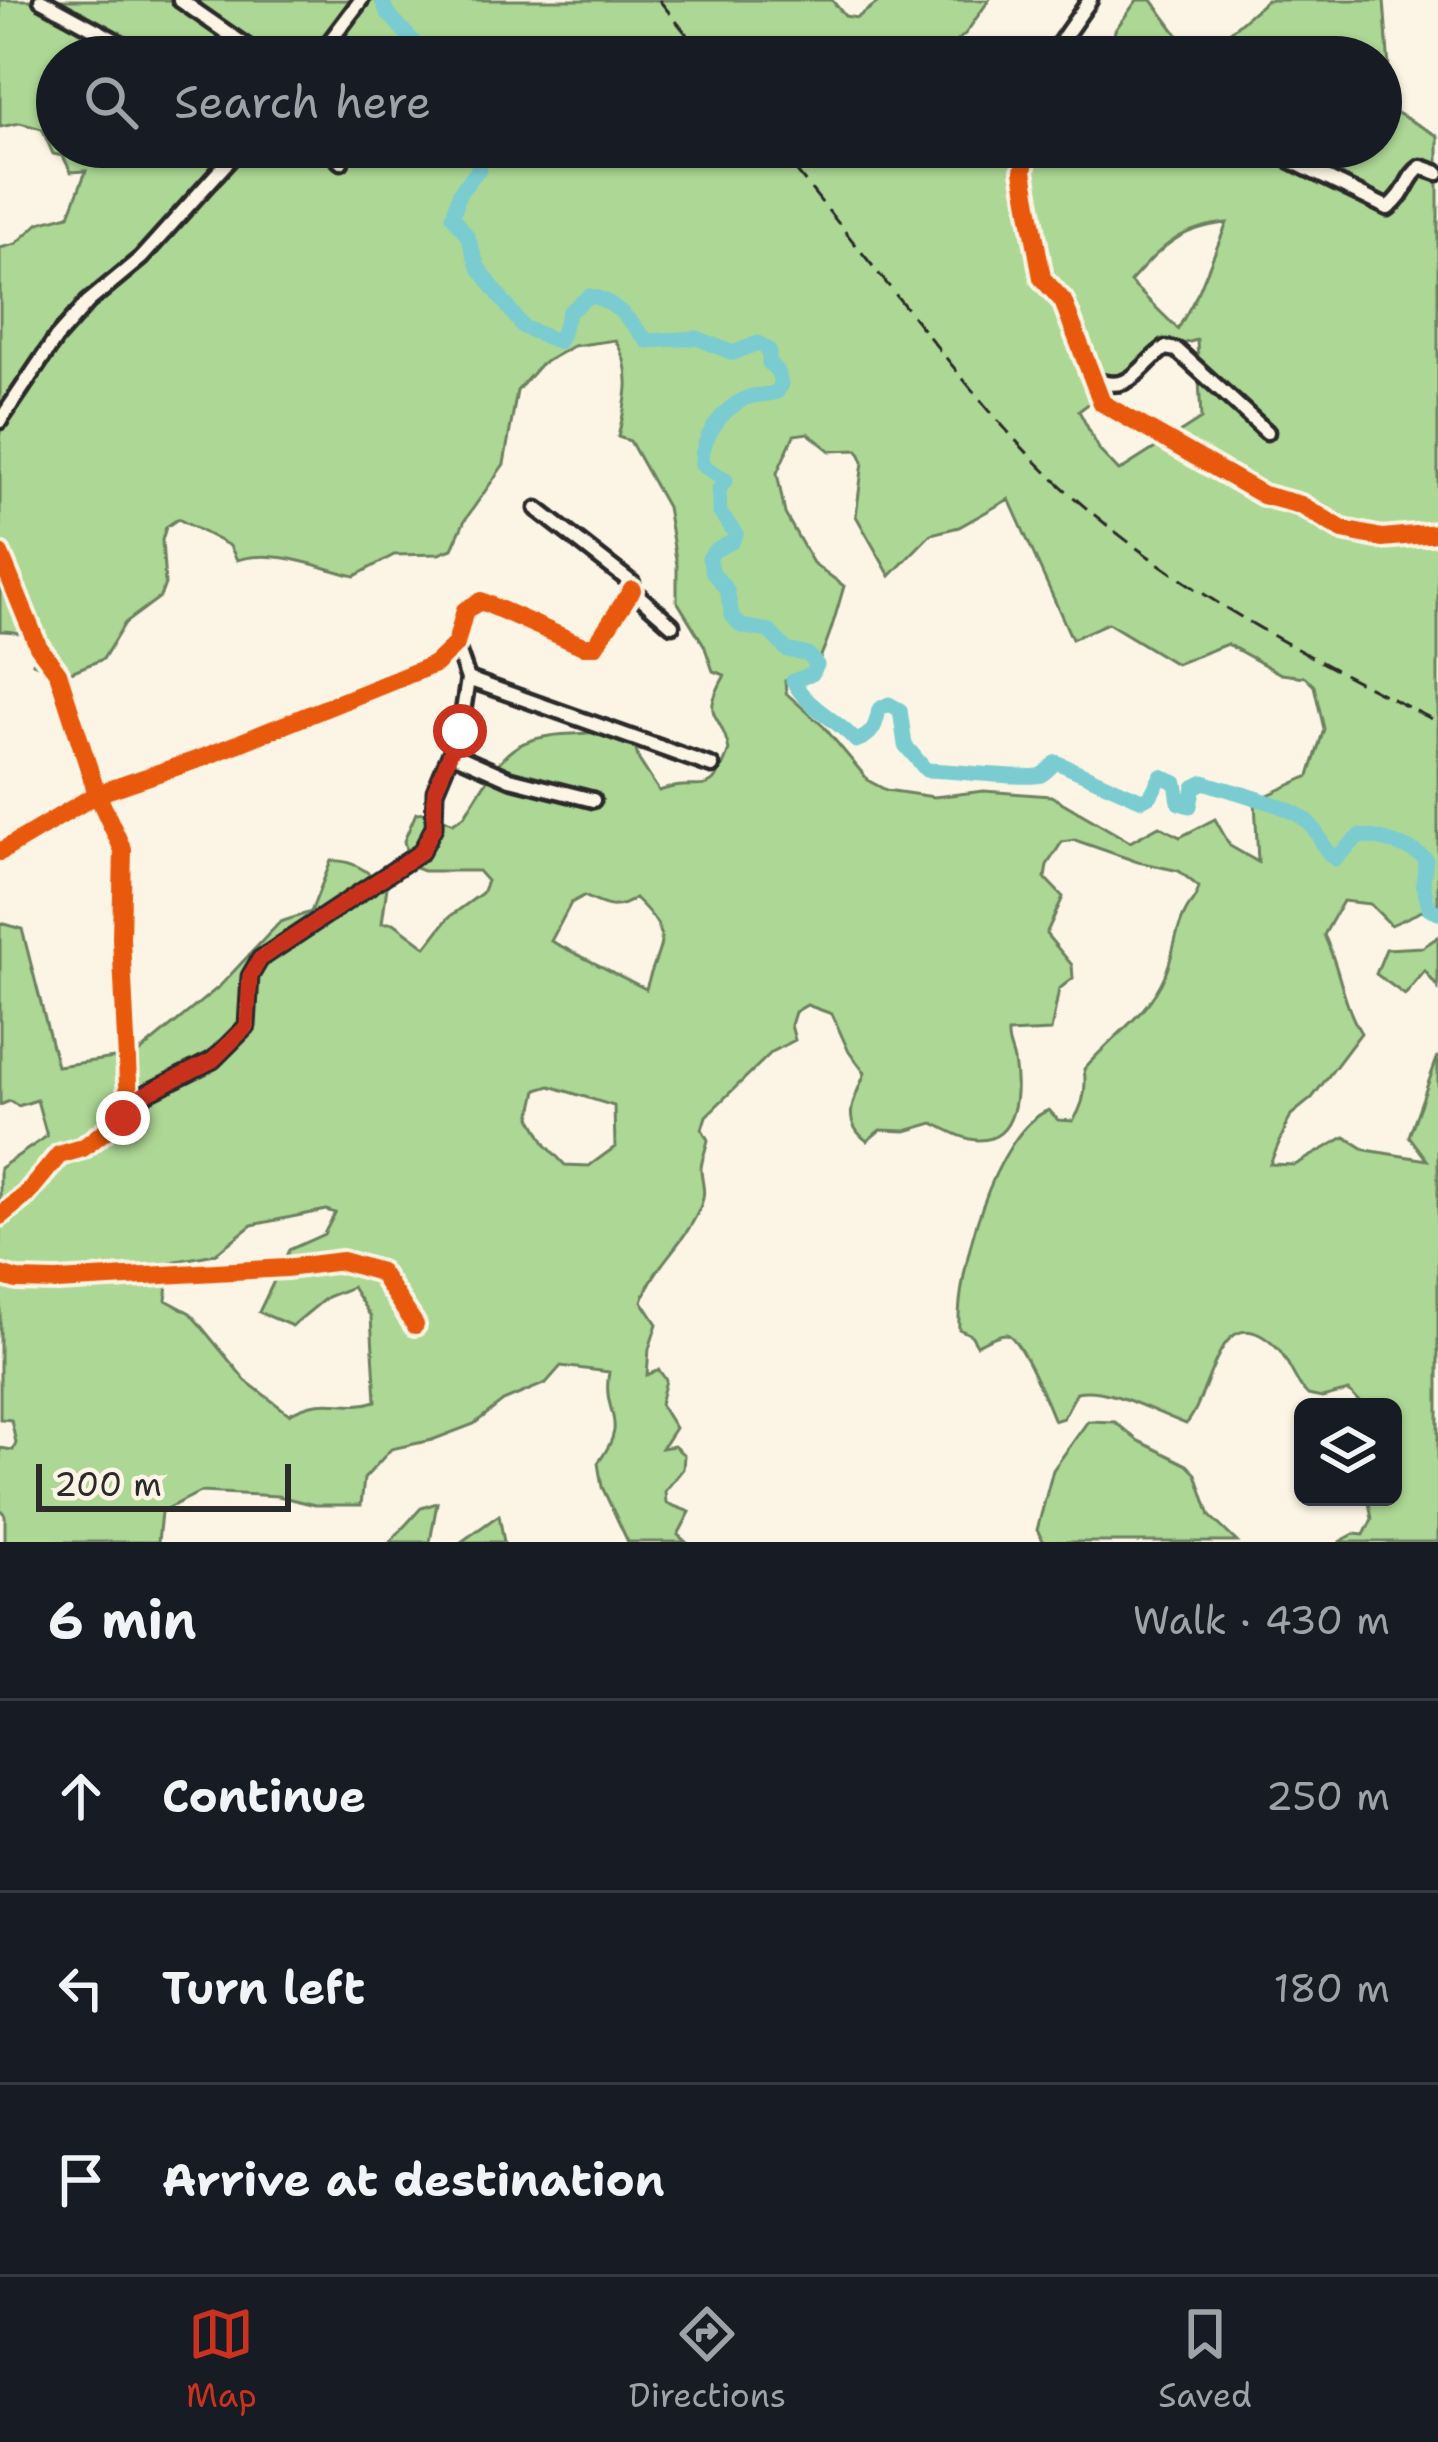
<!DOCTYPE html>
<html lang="en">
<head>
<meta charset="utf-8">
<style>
	body { margin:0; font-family:"Shantell Sans",sans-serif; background:#242831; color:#f1f3f6 }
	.controls { position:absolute; right:36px; bottom:36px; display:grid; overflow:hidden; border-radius:18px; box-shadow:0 3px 9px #0004 }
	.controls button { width:108px; height:108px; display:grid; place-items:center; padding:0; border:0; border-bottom:3px solid #363941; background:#171b24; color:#f1f3f6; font:60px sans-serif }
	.scale { position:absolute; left:36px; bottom:30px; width:255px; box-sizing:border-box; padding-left:12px; border:6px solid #2b2b2b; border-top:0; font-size:33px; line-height:42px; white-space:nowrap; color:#2b2b2b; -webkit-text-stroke:9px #fcf5e5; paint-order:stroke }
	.stop { position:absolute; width:36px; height:36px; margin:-27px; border:9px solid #c8321e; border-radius:50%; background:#fff }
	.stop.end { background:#c8321e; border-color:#fff; box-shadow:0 3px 12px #0008 }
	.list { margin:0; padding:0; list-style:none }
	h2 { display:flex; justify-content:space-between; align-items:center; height:156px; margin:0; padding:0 48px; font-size:51px }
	h2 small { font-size:39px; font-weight:400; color:#9ea1a6 }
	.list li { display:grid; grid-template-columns:78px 1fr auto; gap:36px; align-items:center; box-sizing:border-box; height:192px; padding:0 48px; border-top:3px solid #363941 }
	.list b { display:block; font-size:45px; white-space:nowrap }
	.list em { font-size:39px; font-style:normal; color:#9ea1a6 }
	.icon { flex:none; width:66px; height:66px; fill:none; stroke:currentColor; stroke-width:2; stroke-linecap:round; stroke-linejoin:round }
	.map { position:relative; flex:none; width:1438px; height:1542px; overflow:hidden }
	.search { position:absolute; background:#171b24; box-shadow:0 3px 9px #0004; left:36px; right:36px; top:36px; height:132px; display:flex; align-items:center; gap:30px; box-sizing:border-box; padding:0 42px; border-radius:66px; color:#9ea1a6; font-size:45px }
	.sheet { height:732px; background:#171b24 }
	nav { display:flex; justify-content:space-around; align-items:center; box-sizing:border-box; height:168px; border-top:3px solid #363941; background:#171b24; font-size:33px; color:#9ea1a6 }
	nav a { display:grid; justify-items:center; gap:6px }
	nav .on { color:#c8321e }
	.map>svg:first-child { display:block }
	.green { fill:#add795; stroke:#6c8160; stroke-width:3; fill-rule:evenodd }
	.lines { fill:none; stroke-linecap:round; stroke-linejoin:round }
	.river { stroke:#7accd0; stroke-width:15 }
	.minor-casing { stroke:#2b2b2b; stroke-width:21 }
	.minor { stroke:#fcf5e5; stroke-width:12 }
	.rail { stroke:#2b2b2b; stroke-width:3; stroke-dasharray:18 9; stroke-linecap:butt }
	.cycleway-casing { stroke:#fcf5e5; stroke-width:26 }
	.cycleway { stroke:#e8590c; stroke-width:18 }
	.route { stroke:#c8321e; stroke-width:15 }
</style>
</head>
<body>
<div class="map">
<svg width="1438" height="1542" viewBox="0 0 1438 1542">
	<rect width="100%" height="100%" fill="#fcf5e5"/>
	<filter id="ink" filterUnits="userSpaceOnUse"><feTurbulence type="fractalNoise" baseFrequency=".00833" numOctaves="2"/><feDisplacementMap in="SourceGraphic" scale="24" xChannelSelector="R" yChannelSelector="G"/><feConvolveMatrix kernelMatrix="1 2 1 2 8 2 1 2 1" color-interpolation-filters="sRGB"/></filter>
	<g filter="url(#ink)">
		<g class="green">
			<path d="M0,0h832l13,16 12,2 24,-18h108l-23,33 -26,24h-883v90h1324v-90h-181l67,-57h117l8,110 46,26v780l-9,-8 -38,17 -21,-21 -27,-3 -19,34c16,33 18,68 37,98l-49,65 -21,17 -21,49 25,1 50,-28 21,13 61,10 -18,-24 29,-80v486h-99l15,-8 10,1 8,-16 -4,-22h25v-90h-29l-15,-16 -27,7 -14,-3c-14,-13 -18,-33 -31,-47 -59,-58 -66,50 -91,76 -30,-11 -80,-39 -109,-32l-14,26 -9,3c-6,-15 -35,-86 -48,-87 -9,0 -21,7 -29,11l-6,-10 -12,-6c-3,-54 35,-198 90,-219l9,10 15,1c11,-16 14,-33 11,-52 27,-32 64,-54 81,-94 9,-20 10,-45 21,-64 5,-10 10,-11 13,-24l-20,-16 -41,-9 -63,-22 -13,2 -15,23 -2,13 18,19 -17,37 26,31 1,13 -14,11 -8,42 -43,2c-1,11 4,17 6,28 5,29 4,79 -35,79 -15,0 -33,-11 -46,-17l-27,8 -26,-1 -13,11c-27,-20 -13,-41 -2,-68l-16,-21 -17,-38 -25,-9 -12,7 -4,13 4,15 -23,12 -66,64 -4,13 6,11c-2,9 -6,19 -7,28 0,14 6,23 0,37 -14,37 -47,59 -59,96l15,23 -8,25 -2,26 12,-5 7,10 -6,24 15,24 -13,20 12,-2 10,9 -1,14 -18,22 1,12 24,9 -12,23 8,7h-58l-26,-55 -4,-24c34,-46 3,-46 11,-91l-48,-6 -15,17 -43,18 -29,23 -42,16 -41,9 -27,30 -3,26h-46l-37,-9 -78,-4 -39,20 -3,30h-153v-27l-5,-6v-61l13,2 3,-7 -5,-23 -11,-1v-251l47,-32 -10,-36 -19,6 -8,-5 -10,4v-182l22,6 35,137 79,-11 84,-69 60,-64 31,-10 20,-51c23,-2 39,13 56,26l-5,36h12l32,24 23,-30 33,-24 5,-12 -9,-10h-55l-13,-5 -6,-25 12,-28 14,-1 23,11 11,-7c36,-53 38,-80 108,-82 20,-1 40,-4 59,1l8,25 20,31c43,-16 50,15 70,-41 -8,-42 -30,-28 -4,-75l-12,-4 -9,-26 -27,-44v-36l-10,-58 -37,-66 -12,-4c8,-35 17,-65 -3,-97l-42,6 -33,19 -23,26 -13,73 -39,56 -13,29 -13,5 -45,1 -39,21c-37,-9 -81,-28 -118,-16l-7,-14 -52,-27 -12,8 -4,13 3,44 -5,13 -35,26 -22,36 -42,17 -28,-13 5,-14c-12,-15 -19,-18 -38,-18v-383l16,-4 23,-21 30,-8 17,-44 -15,1 -8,-16 -10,-2 -11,-25 -22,-6 -20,4zM1227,223l-28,68 -21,38 -48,-47c32,-35 48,-54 97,-59zM1197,340l4,79 -82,52 -19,-20 -21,-40 81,-61zM808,433l22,18 28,-1 5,12 -7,54 34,60 41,-42 28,-7 50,-28 63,140 36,-16 68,41 51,-20 54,30 24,3 9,9 10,43 -15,47 -54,25 3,61 -28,-16 -15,-27 -35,18 -21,-11 -29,16 -79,-46 -67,-5 -50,6 -48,-7 -17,-9 -45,-54 -38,-34 -1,-12 27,-7c16,-29 23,-57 32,-88l-31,-23 -28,-49 -8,-41 17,-38zM584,896c21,10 31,16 51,2 42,40 24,43 11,91l-95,-48 20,-38zM550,1086l64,20 1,41 -26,19 -24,-1 -19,-20 -15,-28 6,-27zM326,1210l9,3 -11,21 -35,16 -30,62 33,14 35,-29 25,-10 19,30 5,84c-33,11 -47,-9 -87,13l-43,-33 -56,-68 -24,-13 5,-38 44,-8 37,-29z"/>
			<path d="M1137,0h15l42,57h-84l5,-27z"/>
			<path d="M1438,937v51l-13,-17 -20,24 -29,-21 10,-25 37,-2z"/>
			<path d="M1088,1421l27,1 22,18 50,25 9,9 14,42 27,26h-193l-7,-12 16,-60z"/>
			<path d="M437,1503l-7,39h-40l31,-34z"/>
			<path d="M499,1515l5,27h-43z"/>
		</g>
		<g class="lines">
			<g class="river">
				<path d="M382,0l5,12 40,45"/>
				<path d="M474,147l5,22 -19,23 -7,24 15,21 10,30 45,60 36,15 10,-30 20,-16c25,3 42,26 58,45l50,-3 36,15 25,-10 11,7v13l9,9 3,12 -4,8c-10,4 -22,2 -31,6 -24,11 -46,41 -44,67l24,15 -7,9 1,24 16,21 -4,8 -17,8 -6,8 4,15 14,17 5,26 9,10 28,5 18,19 22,5 8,10 -5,9 -19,7c15,28 43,37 63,60 17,-6 20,-15 23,-32l10,-5 11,6 5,35 21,25c22,0 105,10 115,5 6,-3 10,-9 15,-13l86,38 9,-5 10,-19 15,7 3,20 11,3 4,-19 10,-5c27,10 84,22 103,39 14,12 14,28 28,38l24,-23c21,1 51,10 67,23l-3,24 6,25 9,5"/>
			</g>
			<g class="minor-casing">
				<g id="minor">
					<path d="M41,0l105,57"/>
					<path d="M180,0l82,57"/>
					<path d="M318,57l43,-57"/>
					<path d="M1050,57l40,-57"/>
					<path d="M325,147l16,15"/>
					<path d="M1028,147l-5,24 19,107 21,23 39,102 161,92 38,10 42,25 39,8 56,-5"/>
					<path d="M1271,151l117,57c20,-15 18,-31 33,-41l17,6"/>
					<path d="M1093,379c38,16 44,-11 72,-31l12,2 90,82"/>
					<path d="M0,421l56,-83 32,-36 53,-44 100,-111"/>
					<path d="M537,509l95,74v7l40,35"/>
					<path d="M0,554l38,92 20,27 39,121 26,56 -2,88 8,164 -6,15 -40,31 -24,7 -33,40 -26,21"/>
					<path d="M468,679l244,87"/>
					<path d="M451,753l59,26 83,21"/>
					<path d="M0,852l97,-58 105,-36 233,-94 21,-20 9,-34 16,-9 102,45h12l37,-56"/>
					<path d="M129,1102l84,-42 34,-34 3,-50 10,-17 161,-107 13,-25 1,-36 25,-60 8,-52 -12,-35"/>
					<path d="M0,1275l17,5 40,1 229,-13 56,-7 38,11 35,53"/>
				</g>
			</g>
			<use href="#minor" class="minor"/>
			<g class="rail">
				<path d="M659,0l46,57"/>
				<path d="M777,147c50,62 100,124 149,186 42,52 84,106 133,151 112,103 245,171 379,238"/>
			</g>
			<g class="cycleway-casing">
				<g id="cycleway">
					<path d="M1028,147l-5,24 19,107 21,23 39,102 161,92 38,10 42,25 39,8 56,-5"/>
					<path d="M0,554l38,92 20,27 39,121 26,56 -2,88 8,164 -6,15 -40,31 -24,7 -33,40 -26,21"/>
					<path d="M0,852l97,-58 105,-36 233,-94 21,-20 9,-34 16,-9 102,45h12l37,-56"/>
					<path d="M0,1275l17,5 40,1 229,-13 56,-7 38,11 35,53"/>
				</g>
			</g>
			<use href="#cycleway" class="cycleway"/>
		</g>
	</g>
	<g class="lines" filter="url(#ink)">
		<path class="route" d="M123,1118l6,-16 84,-42 34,-34 3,-50 10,-17 161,-107 13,-25 1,-37 25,-59"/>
	</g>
</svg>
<div class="controls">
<button><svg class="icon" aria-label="layers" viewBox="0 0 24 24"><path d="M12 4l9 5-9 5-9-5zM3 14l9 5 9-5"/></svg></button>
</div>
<div class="scale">200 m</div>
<div class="stop" style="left:460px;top:731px"></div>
<div class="stop end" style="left:123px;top:1118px"></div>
<div class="search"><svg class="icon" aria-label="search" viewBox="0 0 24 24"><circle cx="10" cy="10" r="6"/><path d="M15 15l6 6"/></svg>Search here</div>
</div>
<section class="sheet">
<h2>6 min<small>Walk · 430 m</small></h2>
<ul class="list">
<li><svg class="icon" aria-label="ahead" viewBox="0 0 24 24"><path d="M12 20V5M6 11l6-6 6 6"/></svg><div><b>Continue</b></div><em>250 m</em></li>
<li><svg class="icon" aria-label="left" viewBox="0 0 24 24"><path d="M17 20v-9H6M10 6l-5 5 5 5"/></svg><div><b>Turn left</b></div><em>180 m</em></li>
<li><svg class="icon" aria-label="arrive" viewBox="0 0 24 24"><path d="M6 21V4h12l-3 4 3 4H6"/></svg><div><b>Arrive at destination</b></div></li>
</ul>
</section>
<nav>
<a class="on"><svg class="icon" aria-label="map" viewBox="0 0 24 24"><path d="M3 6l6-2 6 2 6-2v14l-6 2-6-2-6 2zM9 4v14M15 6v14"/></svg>Map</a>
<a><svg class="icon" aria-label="directions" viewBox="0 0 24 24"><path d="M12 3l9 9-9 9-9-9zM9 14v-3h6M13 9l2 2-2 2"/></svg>Directions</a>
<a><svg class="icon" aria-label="saved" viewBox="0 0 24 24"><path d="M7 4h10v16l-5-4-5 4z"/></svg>Saved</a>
</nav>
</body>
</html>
